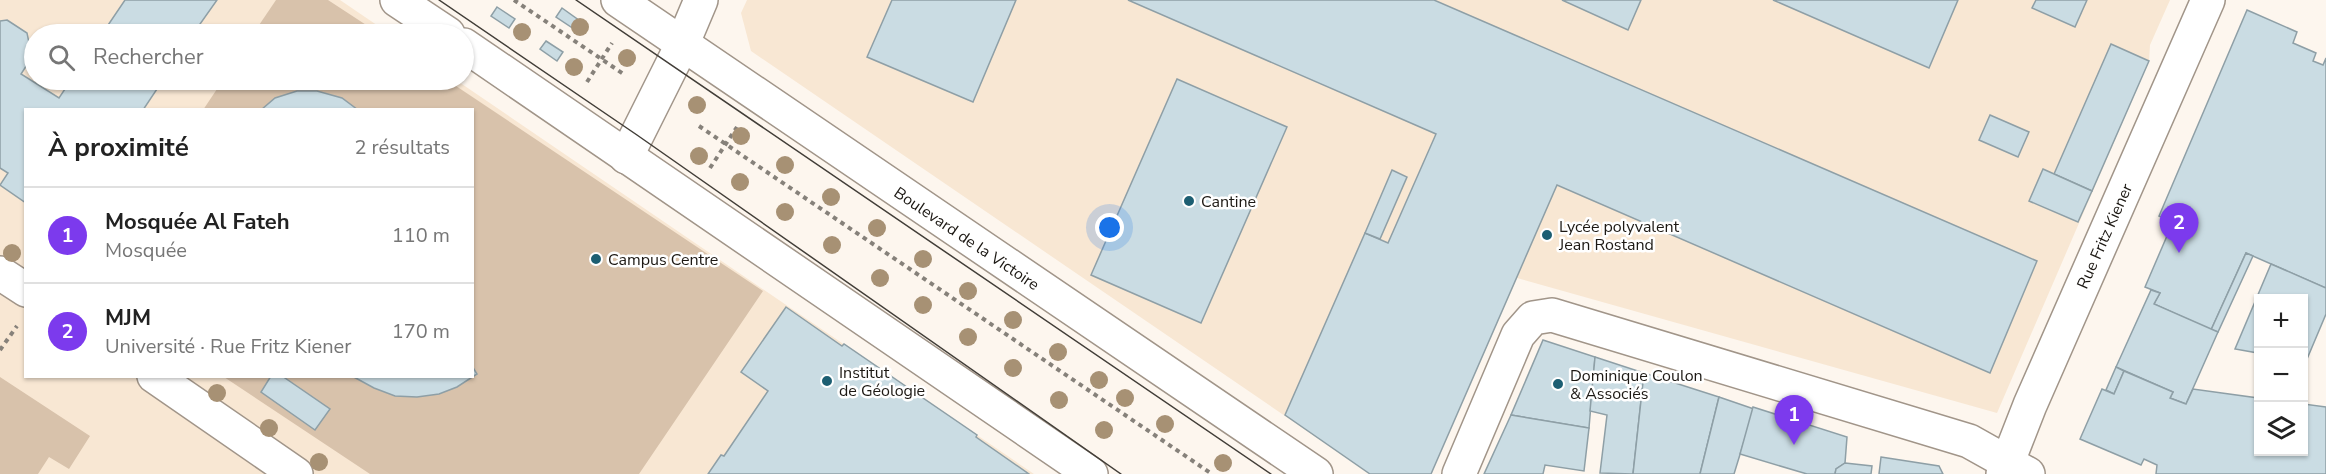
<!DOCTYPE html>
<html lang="fr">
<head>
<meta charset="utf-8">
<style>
	body { margin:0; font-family:"Nunito Sans",sans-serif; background:#f6f6f6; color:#222 }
	.controls { position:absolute; right:18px; bottom:18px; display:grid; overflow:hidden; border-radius:0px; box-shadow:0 2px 4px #0004 }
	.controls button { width:54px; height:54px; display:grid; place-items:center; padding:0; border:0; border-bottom:2px solid #e0e0e0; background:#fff; color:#222; font:30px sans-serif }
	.you { position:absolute; left:1110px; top:228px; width:21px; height:21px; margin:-15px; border:4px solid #fff; border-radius:50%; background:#1a73e8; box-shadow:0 0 0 9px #1a73e833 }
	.badge { display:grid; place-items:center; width:39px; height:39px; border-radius:50%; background:#7c3aed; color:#fff; font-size:20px; font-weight:700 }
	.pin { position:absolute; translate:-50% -50px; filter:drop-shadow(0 2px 3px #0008) }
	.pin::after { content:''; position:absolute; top:32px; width:21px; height:18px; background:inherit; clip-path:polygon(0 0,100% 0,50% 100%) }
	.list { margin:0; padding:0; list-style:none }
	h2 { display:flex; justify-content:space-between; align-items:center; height:78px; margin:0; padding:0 24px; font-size:26px }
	h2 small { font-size:20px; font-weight:400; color:#767676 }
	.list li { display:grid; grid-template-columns:39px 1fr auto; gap:18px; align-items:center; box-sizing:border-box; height:96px; padding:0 24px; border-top:2px solid #e0e0e0 }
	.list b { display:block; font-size:22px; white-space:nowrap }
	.list p { margin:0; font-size:20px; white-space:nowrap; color:#767676 }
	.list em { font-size:20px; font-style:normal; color:#767676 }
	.icon { flex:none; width:33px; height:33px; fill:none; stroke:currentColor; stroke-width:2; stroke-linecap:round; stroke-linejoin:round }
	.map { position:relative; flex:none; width:2326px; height:474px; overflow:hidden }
	.search { position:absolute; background:#fff; box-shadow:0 2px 4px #0004; left:24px; top:24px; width:450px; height:66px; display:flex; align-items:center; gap:15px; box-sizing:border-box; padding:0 21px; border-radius:33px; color:#767676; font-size:22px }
	.panel { position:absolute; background:#fff; box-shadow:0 2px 4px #0004; left:24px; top:108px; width:450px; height:270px; border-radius:0px }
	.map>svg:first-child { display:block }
	.built { fill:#f8e7d3; fill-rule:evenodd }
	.green { fill:#d8c2ab }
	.building { fill:#cadce3; stroke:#8e9fa6; stroke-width:1.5 }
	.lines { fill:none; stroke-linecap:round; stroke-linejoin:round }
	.minor-casing { stroke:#a19589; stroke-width:36 }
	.tertiary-casing { stroke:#a19589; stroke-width:36 }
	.path { stroke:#86817a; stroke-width:4; stroke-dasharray:4.5 4.5; stroke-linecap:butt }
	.minor { stroke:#fff; stroke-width:33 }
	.tertiary { stroke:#fff; stroke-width:33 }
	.tram { stroke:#423e38; stroke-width:1.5 }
	.tree { fill:#a79174 }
	.poi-dot { fill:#1c5e72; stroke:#fff; stroke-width:2 }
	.labels { text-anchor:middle; stroke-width:5; stroke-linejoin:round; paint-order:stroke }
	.poi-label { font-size:16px; fill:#1c1813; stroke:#fff; text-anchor:start }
	.street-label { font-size:16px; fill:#1c1813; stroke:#fff }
</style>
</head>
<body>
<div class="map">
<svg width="2326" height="474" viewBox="0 0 2326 474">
	<rect width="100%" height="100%" fill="#fdf6ee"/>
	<g class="built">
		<path d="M0,0h340l50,34h-356v46h422l578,394h-1034zM26,110h446v266h-446z"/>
		<path d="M747,0h1423l-20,45 -1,16 -152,352 -480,-135 -86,196h-61l-619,-423 -10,-38z"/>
	</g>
	<g class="green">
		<path d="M276,0h52l52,34h-127z"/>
		<path d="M223,80h224l316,211 -124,183h-269l-146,-97 248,-1v-266h-269z"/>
		<path d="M0,377l90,59 -21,33 -20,-12 -11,17h-38z"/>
	</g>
	<g class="building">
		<path d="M125,0h92l-24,34h-91z"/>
		<path d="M892,0h124l-43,102 -106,-45z"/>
		<path d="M1128,0h306l603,261 -47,112 -433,-188 -126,289h-61l-85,-59 80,-182 23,10 48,-109z"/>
		<path d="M1562,0h79l-13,30z"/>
		<path d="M1773,0h185l-29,68z"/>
		<path d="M2036,0h51l-12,27 -43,-19z"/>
		<path d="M497,7l18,12 -6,9 -18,-12z"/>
		<path d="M562,8l18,13 -6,8 -18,-12z"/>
		<path d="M2247,10l50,22 -4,11 23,10 -3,8 10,4 3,-7v230l-80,-35 -35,77 -57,-26 6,-11 -15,-6 28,-65 -14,-6z"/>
		<path d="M7,20l20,13 5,24 -11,17 38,24 12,-18h92l-20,30h-117v93l-26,-18 8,-12 -8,-5v-147z"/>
		<path d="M546,41l17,11 -6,9 -17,-12z"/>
		<path d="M2111,44l38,17 -57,130 -38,-17z"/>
		<path d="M1177,79l110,48 -86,196 -110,-48z"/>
		<path d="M297,91h20l25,7 16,12h-97l14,-12z"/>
		<path d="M1990,115l39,17 -11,25 -39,-17z"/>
		<path d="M2043,169l49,22 -14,31 -49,-21z"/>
		<path d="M1392,170l15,7 -27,62 -15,-6z"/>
		<path d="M2246,253l7,3 -35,76 -7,-2z"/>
		<path d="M2271,264l55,24v26l-19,45h-3v-61h-46v55l-23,-4z"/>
		<path d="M2151,290l9,3 -6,11 64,28 -32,72 -16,-6 3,-6 -57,-25z"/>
		<path d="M786,307l56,39 2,-2 133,91 -1,2 53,37h-321l13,-19 3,1 44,-65 -27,-19z"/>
		<path d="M1543,340l52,17 -6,71 -78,-13z"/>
		<path d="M1595,357l49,16 -11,101 -33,-1 7,-58 -17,-4z"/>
		<path d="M472,366l5,8 -20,13 -18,7 -22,3 -22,-1 -21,-8 -22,-12h120z"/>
		<path d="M2116,367l8,4 -10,23 -8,-4z"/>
		<path d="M2124,371l49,21 -3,6 16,6 7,-15 65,9v54h46v-48l22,3v67h-170l1,-9 -13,-6 -3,6 -61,-26 22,-50 12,5z"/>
		<path d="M1644,373l75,24 -19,77h-67z"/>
		<path d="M271,376h11l48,33 -15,21 -54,-38z"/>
		<path d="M1719,397l35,12 -20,65h-34z"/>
		<path d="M1753,407l94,30 -2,26 -9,6 -1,5h-28l-67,-20z"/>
		<path d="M1511,415l78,13 -5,43 -39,-6 -2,9h-59z"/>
		<path d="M1881,457l58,9 4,8h-64z"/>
		<path d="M1845,463l27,3 -1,8h-36l1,-5z"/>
	</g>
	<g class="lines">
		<g class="minor-casing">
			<g id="minor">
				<path d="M626,157l56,-112 19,-45"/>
				<path d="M0,273l26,17"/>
				<path d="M154,376l142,98"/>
				<path d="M1459,474l59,-139 15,-17 19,-3 417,126 59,33"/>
				<path d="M2003,474l27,-69 178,-405"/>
			</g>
		</g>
		<g class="tertiary-casing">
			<g id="tertiary">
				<path d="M397,0l51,34"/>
				<path d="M618,0l698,474"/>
				<path d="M464,45l627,429"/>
			</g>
		</g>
		<g class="path">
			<path d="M514,0l111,75"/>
			<path d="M587,82l25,-39"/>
			<path d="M699,126l513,348"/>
			<path d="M710,168l27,-41"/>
			<path d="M0,350l17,-24"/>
		</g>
		<use href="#minor" class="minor"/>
		<use href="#tertiary" class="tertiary"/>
		<g class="tram">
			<path d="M439,0l198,135 484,339"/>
			<path d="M576,0l695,474"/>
		</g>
	</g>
	<g class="tree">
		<circle cx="580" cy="27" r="9"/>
		<circle cx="522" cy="32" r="9"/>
		<circle cx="627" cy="58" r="9"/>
		<circle cx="574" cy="67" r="9"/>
		<circle cx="697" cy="105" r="9"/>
		<circle cx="741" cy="136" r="9"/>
		<circle cx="699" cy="156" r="9"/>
		<circle cx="785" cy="165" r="9"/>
		<circle cx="740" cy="182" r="9"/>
		<circle cx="831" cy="197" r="9"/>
		<circle cx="785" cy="212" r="9"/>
		<circle cx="877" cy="228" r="9"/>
		<circle cx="832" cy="245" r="9"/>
		<circle cx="12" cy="253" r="9"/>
		<circle cx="923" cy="259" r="9"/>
		<circle cx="880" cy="278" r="9"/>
		<circle cx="968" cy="291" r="9"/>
		<circle cx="923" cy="305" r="9"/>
		<circle cx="1013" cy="320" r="9"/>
		<circle cx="968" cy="337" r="9"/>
		<circle cx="1058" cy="352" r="9"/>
		<circle cx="1013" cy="368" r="9"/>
		<circle cx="1099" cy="380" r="9"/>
		<circle cx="217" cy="393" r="9"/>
		<circle cx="1125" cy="398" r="9"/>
		<circle cx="1059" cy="400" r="9"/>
		<circle cx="1165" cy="424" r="9"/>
		<circle cx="269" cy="428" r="9"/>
		<circle cx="1104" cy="430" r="9"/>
		<circle cx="319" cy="462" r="9"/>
		<circle cx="1223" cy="463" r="9"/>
	</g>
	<g class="poi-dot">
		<circle cx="1189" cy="201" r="6"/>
		<circle cx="1547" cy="235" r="6"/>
		<circle cx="596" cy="259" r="6"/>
		<circle cx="827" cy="381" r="6"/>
		<circle cx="1558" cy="384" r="6"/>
	</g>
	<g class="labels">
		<g class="poi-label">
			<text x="1201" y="207">Cantine</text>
			<text x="1559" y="232">Lycée polyvalent<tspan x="1559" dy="18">Jean Rostand</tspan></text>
			<text x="608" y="265">Campus Centre</text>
			<text x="839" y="378">Institut<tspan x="839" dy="18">de Géologie</tspan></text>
			<text x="1570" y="381">Dominique Coulon<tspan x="1570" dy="18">&amp; Associés</tspan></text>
		</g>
		<g class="street-label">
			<text transform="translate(2104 236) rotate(-66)" y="6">Rue Fritz Kiener</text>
			<text transform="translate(967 238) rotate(34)" y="6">Boulevard de la Victoire</text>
		</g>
	</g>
</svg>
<div class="controls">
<button>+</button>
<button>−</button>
<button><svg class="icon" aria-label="layers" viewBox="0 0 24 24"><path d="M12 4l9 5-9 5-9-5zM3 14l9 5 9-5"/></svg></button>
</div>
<div class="you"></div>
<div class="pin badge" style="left:1794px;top:445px">1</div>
<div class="pin badge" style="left:2179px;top:253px">2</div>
<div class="search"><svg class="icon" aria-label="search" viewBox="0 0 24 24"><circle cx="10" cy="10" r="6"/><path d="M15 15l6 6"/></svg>Rechercher</div>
<section class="panel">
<h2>À proximité<small>2 résultats</small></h2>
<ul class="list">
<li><span class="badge">1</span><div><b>Mosquée Al Fateh</b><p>Mosquée</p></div><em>110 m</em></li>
<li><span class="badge">2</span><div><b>MJM</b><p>Université · Rue Fritz Kiener</p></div><em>170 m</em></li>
</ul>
</section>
</div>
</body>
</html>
